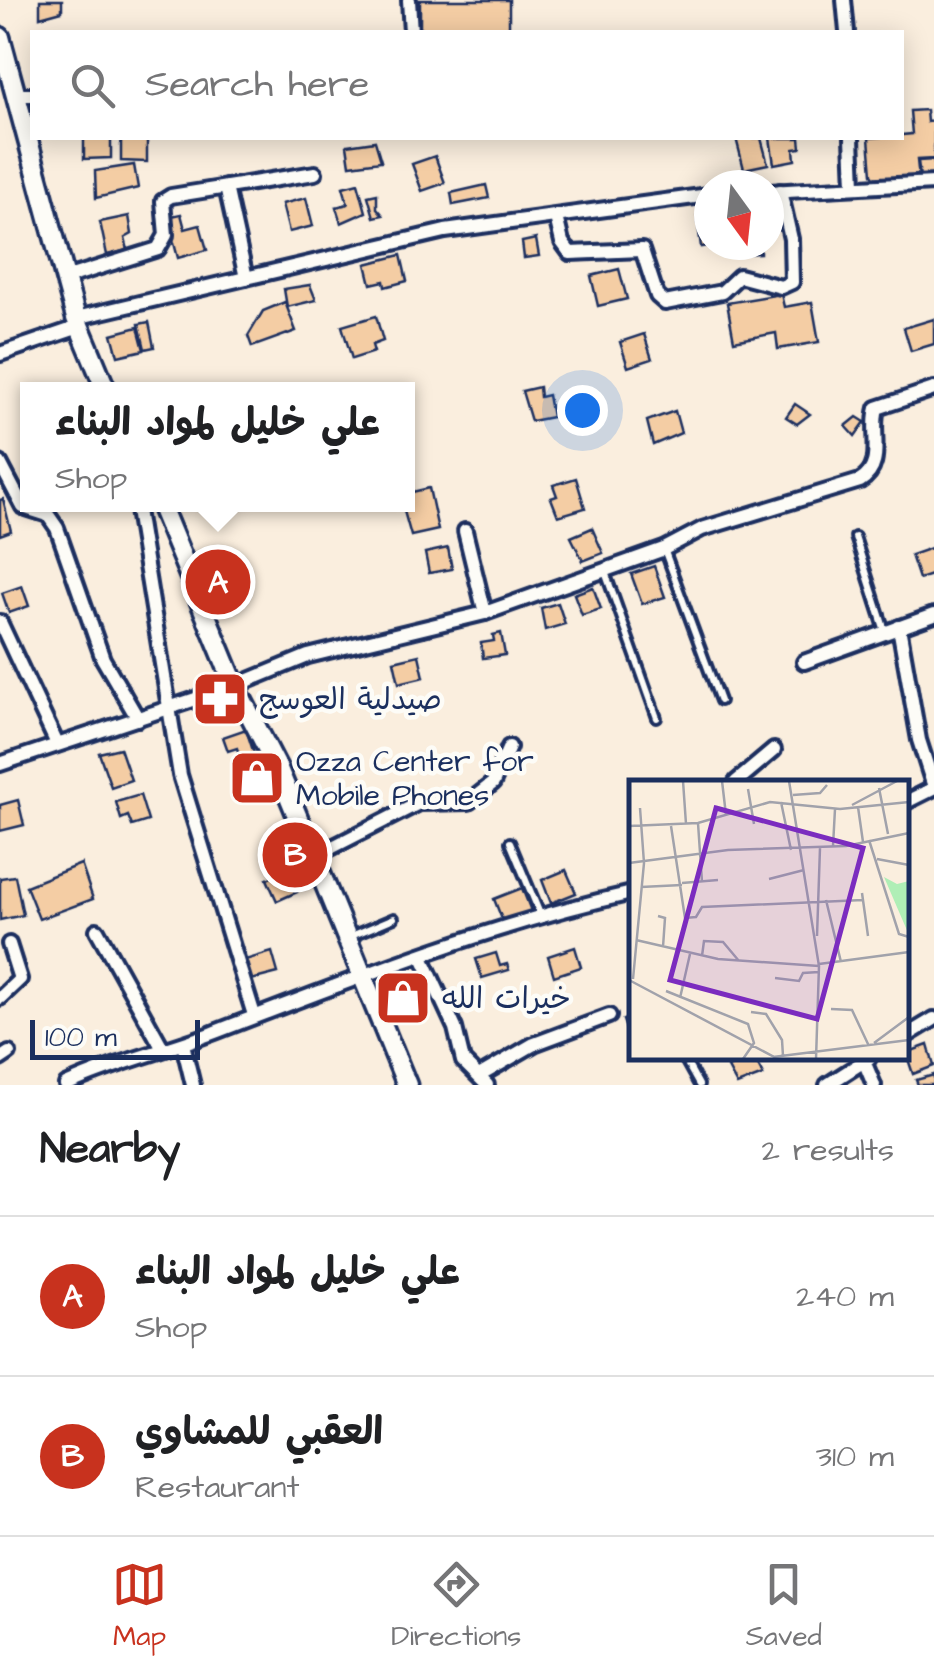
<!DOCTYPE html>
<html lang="en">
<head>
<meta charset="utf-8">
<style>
	body { margin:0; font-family:"Architects Daughter","Playpen Sans Arabic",sans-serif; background:#f6f6f6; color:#202124 }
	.compass { position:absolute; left:694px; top:170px; width:90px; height:90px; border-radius:50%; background:#fff; box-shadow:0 5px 25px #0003; rotate:165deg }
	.scale { position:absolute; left:30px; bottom:25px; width:170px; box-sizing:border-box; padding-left:10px; border:5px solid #1b2f5e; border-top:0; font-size:28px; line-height:35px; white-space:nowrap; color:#1b2f5e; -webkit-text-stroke:8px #fdfcf7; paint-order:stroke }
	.you { position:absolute; left:582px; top:410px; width:35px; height:35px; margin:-25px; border:8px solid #fff; border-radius:50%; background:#1a73e8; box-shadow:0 0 0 15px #1a73e833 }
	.badge { display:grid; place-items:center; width:65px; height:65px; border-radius:50%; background:#c8321e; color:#fff; font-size:32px; font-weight:700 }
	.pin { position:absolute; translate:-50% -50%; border:5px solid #fff; box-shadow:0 2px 10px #0006 }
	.popup { position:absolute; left:20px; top:382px; width:395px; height:130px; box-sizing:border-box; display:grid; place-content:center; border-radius:0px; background:#fff; filter:drop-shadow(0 2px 8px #0005); font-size:32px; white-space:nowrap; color:#757577 }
	.popup b { font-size:38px; color:#202124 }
	.popup::after { content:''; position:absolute; left:50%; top:100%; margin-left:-20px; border:20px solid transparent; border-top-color:#fff }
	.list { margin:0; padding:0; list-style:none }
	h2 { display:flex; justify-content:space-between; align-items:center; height:130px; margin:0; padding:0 40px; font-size:42px }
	h2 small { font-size:32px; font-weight:400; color:#757577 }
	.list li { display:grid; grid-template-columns:65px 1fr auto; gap:30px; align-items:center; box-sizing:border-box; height:160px; padding:0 40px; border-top:2px solid #e0e0e0 }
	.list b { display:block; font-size:38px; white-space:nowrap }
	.list p { margin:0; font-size:32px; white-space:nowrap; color:#757577 }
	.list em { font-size:32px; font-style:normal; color:#757577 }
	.icon { flex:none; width:55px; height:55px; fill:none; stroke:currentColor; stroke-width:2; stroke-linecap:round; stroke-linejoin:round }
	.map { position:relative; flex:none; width:934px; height:1085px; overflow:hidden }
	.search { position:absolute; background:#fff; box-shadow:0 5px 25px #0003; left:30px; right:30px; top:30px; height:110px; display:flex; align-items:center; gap:25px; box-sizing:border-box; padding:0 35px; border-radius:0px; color:#757577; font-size:38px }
	.sheet { height:450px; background:#fff }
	nav { display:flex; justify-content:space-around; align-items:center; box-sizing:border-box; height:140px; border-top:2px solid #e0e0e0; background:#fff; font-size:28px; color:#757577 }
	nav a { display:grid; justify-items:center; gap:5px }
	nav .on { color:#c8321e }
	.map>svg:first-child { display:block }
	.building { fill:#f4cda4; stroke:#1b2f5e; stroke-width:2.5 }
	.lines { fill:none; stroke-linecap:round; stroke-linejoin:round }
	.lane-casing { stroke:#1b2f5e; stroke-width:14 }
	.street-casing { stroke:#1b2f5e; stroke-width:20 }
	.secondary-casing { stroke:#1b2f5e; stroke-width:25 }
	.lane { stroke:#fdfcf7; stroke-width:6 }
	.street { stroke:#fdfcf7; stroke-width:12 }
	.secondary { stroke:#fdfcf7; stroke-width:18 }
	.labels { text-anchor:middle; stroke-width:9; stroke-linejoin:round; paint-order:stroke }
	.poi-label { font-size:30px; fill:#1b2f5e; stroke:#fdfcf7; text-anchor:start }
	.inset-road { fill:none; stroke:#a1a2ab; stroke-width:2.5 }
	.view { fill:#7b2cbf; fill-opacity:0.15; stroke:#7b2cbf; stroke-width:5 }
	.inset-edge { fill:none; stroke:#1b2f5e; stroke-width:5 }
</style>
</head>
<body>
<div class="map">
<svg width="934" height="1085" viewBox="0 0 934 1085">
	<rect width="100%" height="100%" fill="#faeede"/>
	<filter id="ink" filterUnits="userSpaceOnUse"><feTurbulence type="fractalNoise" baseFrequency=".01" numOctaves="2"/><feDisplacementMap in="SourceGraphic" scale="20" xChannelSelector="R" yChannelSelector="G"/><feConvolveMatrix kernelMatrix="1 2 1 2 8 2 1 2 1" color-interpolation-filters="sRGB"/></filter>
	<g filter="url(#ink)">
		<g class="building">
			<path d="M40,0h22v11l-22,6z"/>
			<rect x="420" y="0" width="89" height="32"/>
			<path d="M926,110l1,12 7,-1v38l-17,1 2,19 -41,3 -6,-8 -3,-36 43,-4 -2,-23z"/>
			<path d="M84,138h27v20l-27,1z"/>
			<path d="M121,138l26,1v23l-26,-1z"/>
			<path d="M736,138h25l7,26 -24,5z"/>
			<path d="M770,138h30l1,10 -7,1 1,11 -21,4z"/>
			<path d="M375,141l6,20 -31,4 -3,-20z"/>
			<path d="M435,156l10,27 -23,8 -10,-27z"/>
			<path d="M934,160v17l-14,1 -2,-17z"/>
			<path d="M134,165l4,23 -42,10 -1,-27z"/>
			<path d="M358,183l8,29 -25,11 -5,-16 12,-3 -5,-17z"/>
			<path d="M486,185l3,13 -36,7 -2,-12z"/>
			<path d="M377,194v14l6,7 -9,2 -6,-21z"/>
			<path d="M306,198l7,28 -24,6 -7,-28z"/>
			<path d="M181,214l4,15 15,-4 7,25 -29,8 -11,-41z"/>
			<path d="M709,214v31h6l-14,2 -4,-31z"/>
			<path d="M129,216l3,18 -7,4 3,12 -21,5 -7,-33z"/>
			<path d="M536,239l3,17 -15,2 -2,-16z"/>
			<path d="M734,245h26v8l-25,1z"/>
			<path d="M401,255l6,26 -22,6 -1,-6 -13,3 -5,-20z"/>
			<path d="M619,269l8,30 -29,7 -7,-30z"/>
			<path d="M310,285l6,15 -29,7 -3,-18z"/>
			<path d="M781,294l3,13 28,-5 7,40 -41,7 -2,-16 -42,8 -7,-38z"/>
			<path d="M285,302l11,29 -44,16 -4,-11 15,-25z"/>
			<path d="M376,316l7,25 -11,4 2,7 -22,7 -10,-33z"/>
			<path d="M934,319v25l-23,7 -7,-23z"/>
			<path d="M149,322l5,25 -9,2 -6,-25z"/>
			<path d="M138,327l6,23 -26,6 -6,-22z"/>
			<path d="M644,334l8,25 -24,8 -8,-25z"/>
			<path d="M539,387l1,10 8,-2 4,22 -21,4 -9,-30z"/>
			<path d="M795,404l15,10 -13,10 -11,-7z"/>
			<path d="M675,411l6,22 -28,12 -6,-24z"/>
			<path d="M857,417l8,5 -10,14 -9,-10z"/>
			<path d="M576,478l9,30 -27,8 -7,-18 6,-2 -4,-11z"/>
			<path d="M429,488l9,42 -27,6 -9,-32h6v-11z"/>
			<path d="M3,499l8,32 -11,4v-35z"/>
			<path d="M592,528l11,25 -20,8 -12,-24z"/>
			<path d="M934,547v27l-15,5 -8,-24z"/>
			<path d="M448,548l4,21 -23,4 -4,-20z"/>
			<path d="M654,566l11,31 -23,7 -11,-30z"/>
			<path d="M22,586l7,20 -20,7 -7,-20z"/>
			<path d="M593,587l8,22 -19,6 -8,-21z"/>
			<path d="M558,603l7,21 -20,6 -4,-22z"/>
			<path d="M501,633l4,22 -22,3 -2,-15 13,-2 -1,-6z"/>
			<path d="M419,655l5,22 -25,6 -5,-22z"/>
			<path d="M246,729l13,40 -14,5 -8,-26 -9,3 -5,-14z"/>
			<path d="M120,748l11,32 -20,7 -12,-34z"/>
			<path d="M140,795l8,26 -16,5 -4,-10 -7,3 -5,-17z"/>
			<path d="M18,800l6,25 -24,6v-26z"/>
			<path d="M81,864l12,35 -54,20 -13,-33z"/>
			<path d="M287,870l10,22 -20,9 -10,-22z"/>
			<path d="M566,870l10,23 -25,10 -9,-23z"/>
			<path d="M15,876l8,39 -23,5v-42z"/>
			<path d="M522,888l9,23 -28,11 -9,-23z"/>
			<path d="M575,947l6,20 -27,9 -6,-20z"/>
			<path d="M272,952l6,21 -27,7 -6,-20z"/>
			<path d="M496,953l4,13 7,-2 2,6 -27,8 -6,-19z"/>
			<path d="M632,1017v27h-1l-8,-24z"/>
			<path d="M928,1045l6,21 -21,8 -7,-21z"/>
			<path d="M748,1058h6l9,17 -26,10 -9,-17z"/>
			<path d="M934,1075v10h-16l-2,-5z"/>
		</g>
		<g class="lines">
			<g class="lane-casing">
				<g id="lane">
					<path d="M855,537l30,94"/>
					<path d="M664,549l56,152"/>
					<path d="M604,569l53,149"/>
					<path d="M510,842l30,72"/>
					<path d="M349,937l45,-19"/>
					<path d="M684,1058l15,27"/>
				</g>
			</g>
			<g class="street-casing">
				<g id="street">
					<path d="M409,0l2,32"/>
					<path d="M844,0l3,32"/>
					<path d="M17,95h15"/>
					<path d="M852,138l2,47"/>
					<path d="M226,187l20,91"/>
					<path d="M769,192l165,-9"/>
					<path d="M556,217l6,25 8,11 72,-3 15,46 8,7 57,-11 17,-16 42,11 11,-5 -1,-43 -11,-48"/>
					<path d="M65,278l93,-29 8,-14 -3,-34 8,-5 144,-23"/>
					<path d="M76,318l369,-87 264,-36"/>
					<path d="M0,354l79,-27"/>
					<path d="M0,463l23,44 25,8 9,13 46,131 35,60"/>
					<path d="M136,504l44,271 74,240"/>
					<path d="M465,531l20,82"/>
					<path d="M0,622l57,122"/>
					<path d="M899,627l20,113 15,47"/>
					<path d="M804,662l130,-47"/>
					<path d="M0,764l235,-78 73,-30 177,-43 179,-64 38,-20 158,-48c26,-15 10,-48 17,-73l57,-19"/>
					<path d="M736,782l38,-32"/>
					<path d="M906,802l28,-14"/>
					<path d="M313,857l106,-54 50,-1 24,-19 16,-36"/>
					<path d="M97,930l66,119"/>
					<path d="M422,957l33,71 8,33 24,24"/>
					<path d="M0,998l20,-19 -11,-35"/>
					<path d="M906,1036l28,-17"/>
					<path d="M183,1044l10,41"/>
					<path d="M0,1059l9,-6"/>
					<path d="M864,1061l10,24"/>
					<path d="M479,1076l55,-32 75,-28"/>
					<path d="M66,1085c47,-22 96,-33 144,-51 138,-53 278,-109 422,-141"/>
					<path d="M827,1085l42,-27"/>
				</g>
			</g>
			<g class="secondary-casing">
				<g id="secondary">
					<path d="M0,37l76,281 30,72"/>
					<path d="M160,504l75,182 43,83 129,316"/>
				</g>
			</g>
			<use href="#lane" class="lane"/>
			<use href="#street" class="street"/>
			<use href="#secondary" class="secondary"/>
		</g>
	</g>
	<defs>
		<g id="pharmacy-square" transform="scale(2.875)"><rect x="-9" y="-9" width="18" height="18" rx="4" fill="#c8321e" stroke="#fdfcf7"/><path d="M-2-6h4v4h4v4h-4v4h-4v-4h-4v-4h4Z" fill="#fff"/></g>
		<g id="shop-square" transform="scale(2.875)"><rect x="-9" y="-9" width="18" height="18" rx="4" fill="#c8321e" stroke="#fdfcf7"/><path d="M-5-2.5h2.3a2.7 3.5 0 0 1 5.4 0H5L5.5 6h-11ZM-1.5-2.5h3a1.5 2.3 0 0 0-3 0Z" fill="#fff"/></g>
	</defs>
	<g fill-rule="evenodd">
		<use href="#pharmacy-square" x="220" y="699"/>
		<use href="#shop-square" x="257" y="778"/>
		<use href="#shop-square" x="403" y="998"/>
	</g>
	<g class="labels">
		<g class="poi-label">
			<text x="259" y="709">صيدلية العوسج</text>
			<text x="296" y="771">Ozza Center for<tspan x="296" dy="34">Mobile Phones</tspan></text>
			<text x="442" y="1008">خيرات الله</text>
		</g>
	</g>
	<g transform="translate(629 780)">
		<rect width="280" height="280" fill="#faeede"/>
		<path d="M255,97l13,7 12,-3v54z" fill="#afeeb6"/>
		<path class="inset-road" d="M54,1l3,43M93,1l4,34M160,1l30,185 -3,93M250,8l9,46M119,9l6,35M164,15l27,-2 7,-8M152,22l10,48M223,25l45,-24M229,27l5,35M69,43l4,59M0,46l69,-3 72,-21 70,7 69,-7M42,46l14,92 11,-1 6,-10 161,-7M240,60l30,94 10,3M204,66l2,-37M248,79l32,6M0,83l99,-13 118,-4 63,-13M140,99l35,-9M53,103l36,-3M12,107l41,-2M233,113l6,43M197,120l15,62M29,136l7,2 -2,29M188,156l3,-88M7,160l82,19 101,7M73,176l2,-15 19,1 16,19M190,184l90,-12M146,198l24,3 4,-8 16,-1M4,199l11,-116 -4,-55M0,200l149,79M37,211l82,33 6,19 -11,16M51,218l10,-44M202,229l21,1 16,34M122,232l15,2 16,26 1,16M245,263l35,-26M144,277l136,-17"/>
		<path class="view" d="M87,28l147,40 -46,171 -147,-39z"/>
		<rect width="280" height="280" class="inset-edge"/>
	</g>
</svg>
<svg class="compass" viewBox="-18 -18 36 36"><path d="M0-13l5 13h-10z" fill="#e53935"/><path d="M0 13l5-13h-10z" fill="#757577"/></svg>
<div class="scale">100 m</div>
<div class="you"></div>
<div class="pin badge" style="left:218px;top:582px">A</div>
<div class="popup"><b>علي خليل لمواد البناء</b>Shop</div>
<div class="pin badge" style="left:295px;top:855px">B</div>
<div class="search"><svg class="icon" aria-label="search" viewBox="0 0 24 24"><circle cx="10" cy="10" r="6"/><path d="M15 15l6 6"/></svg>Search here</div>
</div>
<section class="sheet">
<h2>Nearby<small>2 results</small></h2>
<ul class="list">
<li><span class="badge">A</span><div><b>علي خليل لمواد البناء</b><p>Shop</p></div><em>240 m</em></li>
<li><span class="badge">B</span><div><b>العقبي للمشاوي</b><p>Restaurant</p></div><em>310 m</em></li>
</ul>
</section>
<nav>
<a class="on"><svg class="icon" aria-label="map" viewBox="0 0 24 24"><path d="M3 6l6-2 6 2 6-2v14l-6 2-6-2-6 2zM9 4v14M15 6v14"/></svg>Map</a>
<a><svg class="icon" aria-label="directions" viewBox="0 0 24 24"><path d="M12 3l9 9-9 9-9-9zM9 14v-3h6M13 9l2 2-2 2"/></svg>Directions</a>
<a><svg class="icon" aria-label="saved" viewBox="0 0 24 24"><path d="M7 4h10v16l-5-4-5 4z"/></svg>Saved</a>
</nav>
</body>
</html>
